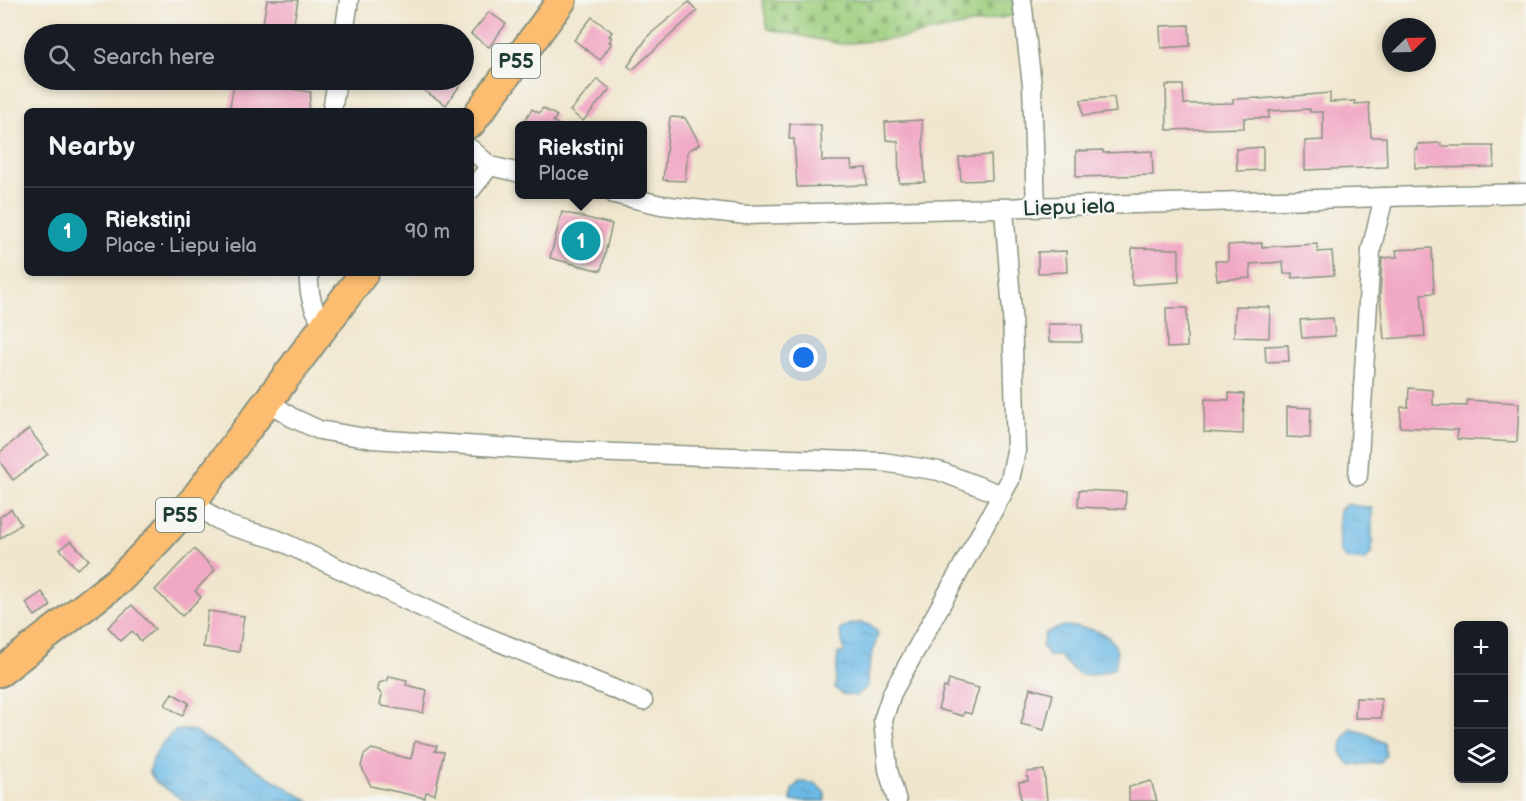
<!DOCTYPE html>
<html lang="en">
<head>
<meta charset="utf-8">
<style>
	body { margin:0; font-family:"Balsamiq Sans",sans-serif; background:#20242c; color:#f1f3f6 }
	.controls { position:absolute; right:18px; bottom:18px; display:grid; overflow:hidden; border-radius:9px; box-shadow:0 3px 9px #0003 }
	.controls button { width:54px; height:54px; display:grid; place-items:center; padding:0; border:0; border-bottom:2px solid #363941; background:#171b24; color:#f1f3f6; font:30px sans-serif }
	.compass { position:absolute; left:1382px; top:18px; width:54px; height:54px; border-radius:50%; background:#171b24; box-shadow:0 3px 9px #0003; rotate:67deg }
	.you { position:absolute; left:804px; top:358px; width:21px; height:21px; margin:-15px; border:4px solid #fff; border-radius:50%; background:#1a73e8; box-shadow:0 0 0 9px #1a73e833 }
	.badge { display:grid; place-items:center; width:39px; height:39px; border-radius:50%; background:#d690ce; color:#fff; font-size:20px; font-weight:700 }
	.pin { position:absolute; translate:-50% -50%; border:3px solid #fff; box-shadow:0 2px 6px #0006 }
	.popup { position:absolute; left:515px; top:121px; width:132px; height:78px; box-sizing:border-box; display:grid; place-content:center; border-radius:9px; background:#171b24; filter:drop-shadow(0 2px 4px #0005); font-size:20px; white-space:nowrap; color:#9ea1a6 }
	.popup b { font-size:22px; color:#f1f3f6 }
	.popup::after { content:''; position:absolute; left:50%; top:100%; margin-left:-12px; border:12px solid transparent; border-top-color:#171b24 }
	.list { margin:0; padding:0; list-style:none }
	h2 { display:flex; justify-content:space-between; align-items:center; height:78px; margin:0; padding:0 24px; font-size:26px }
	h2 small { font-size:20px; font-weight:400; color:#9ea1a6 }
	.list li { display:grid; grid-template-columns:39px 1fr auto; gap:18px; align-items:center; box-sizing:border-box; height:90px; padding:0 24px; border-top:2px solid #363941 }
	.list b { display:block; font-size:22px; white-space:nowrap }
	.list p { margin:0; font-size:20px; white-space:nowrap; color:#9ea1a6 }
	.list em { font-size:20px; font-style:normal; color:#9ea1a6 }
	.icon { flex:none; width:33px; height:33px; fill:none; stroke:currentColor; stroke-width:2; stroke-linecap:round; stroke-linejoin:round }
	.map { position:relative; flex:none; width:1526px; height:801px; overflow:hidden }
	.search { position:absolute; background:#171b24; box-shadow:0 3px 9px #0003; left:24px; top:24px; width:450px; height:66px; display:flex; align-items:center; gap:15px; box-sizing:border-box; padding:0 21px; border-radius:33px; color:#9ea1a6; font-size:22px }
	.panel { position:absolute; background:#171b24; box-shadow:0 3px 9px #0003; left:24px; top:108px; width:450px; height:168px; border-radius:9px }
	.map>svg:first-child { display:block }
	.cemetery { fill:url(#cemetery-stones); stroke:#5e8558; stroke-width:1.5 }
	.water { fill:url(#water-ripples); stroke:#467c8d; stroke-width:1.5 }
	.building { fill:#f1a8c5 }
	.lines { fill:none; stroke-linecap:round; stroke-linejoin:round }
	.street-casing { stroke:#889280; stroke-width:21 }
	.primary-casing { stroke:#889280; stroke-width:32 }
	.street { stroke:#fff; stroke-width:18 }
	.primary { stroke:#fcbd6f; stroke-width:28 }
	.labels { text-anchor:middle; stroke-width:5; stroke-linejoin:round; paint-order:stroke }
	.shield { fill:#f6f6f2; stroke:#60746d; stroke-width:1.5 }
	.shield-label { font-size:20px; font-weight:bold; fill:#1f3d34 }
	.street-label { font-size:21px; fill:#1f3d34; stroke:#f6f6f2 }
</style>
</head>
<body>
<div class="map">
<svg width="1526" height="801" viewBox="0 0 1526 801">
	<defs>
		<pattern id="cemetery-stones" width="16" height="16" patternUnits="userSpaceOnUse" patternTransform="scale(1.5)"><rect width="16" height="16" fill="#9ccd7c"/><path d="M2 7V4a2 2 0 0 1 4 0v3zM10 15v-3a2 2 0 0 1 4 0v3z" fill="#7fa866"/></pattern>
		<pattern id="water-ripples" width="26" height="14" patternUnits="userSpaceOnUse" patternTransform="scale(1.5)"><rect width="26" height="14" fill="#6cbae6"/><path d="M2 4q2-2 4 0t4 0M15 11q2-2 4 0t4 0" fill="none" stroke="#5898bb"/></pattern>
	</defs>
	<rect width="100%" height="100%" fill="#f6f6f2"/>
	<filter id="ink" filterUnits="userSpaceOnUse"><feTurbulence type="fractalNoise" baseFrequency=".0167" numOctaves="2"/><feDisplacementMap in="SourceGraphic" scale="12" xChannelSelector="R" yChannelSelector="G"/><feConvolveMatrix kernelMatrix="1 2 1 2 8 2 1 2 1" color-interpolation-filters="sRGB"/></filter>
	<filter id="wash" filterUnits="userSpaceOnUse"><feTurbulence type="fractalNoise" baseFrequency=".008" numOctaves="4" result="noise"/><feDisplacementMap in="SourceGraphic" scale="24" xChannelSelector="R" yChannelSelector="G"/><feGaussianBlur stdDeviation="1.35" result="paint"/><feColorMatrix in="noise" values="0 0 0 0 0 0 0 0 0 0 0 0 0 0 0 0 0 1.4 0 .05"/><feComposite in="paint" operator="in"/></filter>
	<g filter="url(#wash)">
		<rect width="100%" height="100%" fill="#f0e6cd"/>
		<path class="cemetery" d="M762,0h252l2,15 -115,23 -60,6 -73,-15z"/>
		<g class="water">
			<path d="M1346,504l26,4v45l-7,8 -20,-2 -5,-9 -1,-39z"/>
			<path d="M861,623l9,2 8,8 -11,42 1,11 -12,10 -14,-2 -7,-6 3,-35h6c1,-9 -4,-14 -4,-23l10,-6z"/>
			<path d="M1064,626c18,1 51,3 53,28 0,4 -1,10 -2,14 -31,10 -33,13 -56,-12h-11l-6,-10 3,-13z"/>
			<path d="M1351,728l21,8 12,7 2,12 -6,8 -29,2c-15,-13 -12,-22 0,-37z"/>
			<path d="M178,730h14l117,71h-124l-28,-18 -8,-11c4,-17 14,-35 29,-42z"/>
			<path d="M799,782l16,1 10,10v8h-34l1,-11z"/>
		</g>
		<g id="blocks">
			<g class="building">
				<path d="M267,0h31l-6,34h-31z"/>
				<path d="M689,2l8,9 -65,59 -4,-4 21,-31z"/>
				<path d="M489,12l17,12 -17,23 -18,-13z"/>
				<path d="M592,17l20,15 -3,4 3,1 -3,5 3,1 -12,17 -26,-20z"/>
				<path d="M1189,25l1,21 -29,2 -1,-22z"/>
				<path d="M598,79l12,10 -27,32 -13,-10z"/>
				<path d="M235,80l76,12 -3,19h-79z"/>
				<path d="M431,80h33l-18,25 -23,-15z"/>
				<path d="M1166,85h17l1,19 49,-1v-4l27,-1v1l70,-6v9l25,-1v3l14,-1 2,34h15l1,30 -82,3v-29l18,-1v-28h-13v-3l-41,2v7h-25v10l-77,2z"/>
				<path d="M1114,97l2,15 -33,4 -2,-16z"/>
				<path d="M543,108l14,8 -4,5 7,5h-39l11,-17 7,4z"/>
				<path d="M670,117l15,1 15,26 -12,7 -3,30 -22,-1z"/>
				<path d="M922,120l3,62 -26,1 -1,-42 -12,-1 -1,-18z"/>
				<path d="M790,124l31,1 1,36h29l1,8 14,-1 1,17 -70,2 -3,-48h-5z"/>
				<path d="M1441,143v3h52l1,21 -79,1v-19l3,1v-6z"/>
				<path d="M1263,147v23l-26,1 -1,-22z"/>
				<path d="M1103,150v3l49,-2 1,24 -77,2v-26z"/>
				<path d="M991,155l1,25 -31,1 -2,-24z"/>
				<path d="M562,212l50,12 -11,47 -51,-13z"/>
				<path d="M1262,243v4l55,-3 1,8 14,-1 2,24 -42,3v-5l-8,1 -1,-12 -33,2 1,14 -34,2 -2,-19h13v-16z"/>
				<path d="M1132,248l47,1v33l-47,3z"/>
				<path d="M1432,248l2,45 -13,1 4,42 -41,3 -4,-43 2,-38 15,-1 -1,-7z"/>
				<path d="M1066,251l1,21 -29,1v-21z"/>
				<path d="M1235,306l35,1 -1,31 -35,-1z"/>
				<path d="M1166,308h21v39l-20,1z"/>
				<path d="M1333,318l2,18 -33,2 -2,-18z"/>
				<path d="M1048,324h34v18h-33z"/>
				<path d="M1288,345l1,16 -23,1 -1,-16z"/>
				<path d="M1409,388l24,2v15l34,1v-6l52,3 -2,39 -60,-3 1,-9 -58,-3 1,-20h7z"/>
				<path d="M1229,393l15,1 -1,40 -39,-2 1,-33 24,1z"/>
				<path d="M1287,407l24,1 -1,30 -23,-1z"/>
				<path d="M29,429l19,25 -35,26 -13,-18v-10z"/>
				<path d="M1079,490l47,2 -1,17 -47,-2z"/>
				<path d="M11,509l10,15 -21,15v-22z"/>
				<path d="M71,541l18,19 -12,9 -17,-20z"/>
				<path d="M194,549l21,21 -20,21 6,6 -19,19 -27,-26z"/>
				<path d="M42,592l9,14 -16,10 -9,-13z"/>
				<path d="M132,605l23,24 -14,12 -9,-10 -11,10 -13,-14z"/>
				<path d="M208,611l36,5 -5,36 -36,-5z"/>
				<path d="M389,676l18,4 -1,5 21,5 -4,23 -41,-7 -2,-2 2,-9 -4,-5 1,-7 9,-3z"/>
				<path d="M949,680l30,8 -8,26 -7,-2 -1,4 -25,-7 6,-22 3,1z"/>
				<path d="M1030,688l23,6 -9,36 -23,-6z"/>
				<path d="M172,693l17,10 -7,13 -17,-11z"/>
				<path d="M1356,698l25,1v19h-26z"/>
				<path d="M415,741l22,5 -2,5 9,1 -9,42 -9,-2 -1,6 -54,-12 -10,-20 3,-11 8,-6 39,10z"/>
				<path d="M1044,770l3,31h-26l-2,-19 9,-1 -1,-9z"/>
				<path d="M1151,781l6,20h-28v-14z"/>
			</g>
		</g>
	</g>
	<g filter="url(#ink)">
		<use href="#blocks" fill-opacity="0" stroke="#889280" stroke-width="1.5"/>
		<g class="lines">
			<g class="street-casing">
				<g id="street">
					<path d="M1022,0l10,85 4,123"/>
					<path d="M344,34l5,-34"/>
					<path d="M332,111l5,-31"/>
					<path d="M471,149l19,17 30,7"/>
					<path d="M471,190l19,-24"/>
					<path d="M614,194l47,11 85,10 780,-22"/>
					<path d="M309,273c-1,18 3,40 17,52"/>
					<path d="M269,401l22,16 28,13 53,9 187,12 324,11 56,9 63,24"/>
					<path d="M1358,476l13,-226 13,-53"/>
					<path d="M193,501l20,16 17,9 46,13 194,91 173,71"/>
					<path d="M897,801l-9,-31 -5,-50 9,-27 118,-213 6,-29 -4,-139 -8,-103"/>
				</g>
			</g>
			<g class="primary-casing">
				<g id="primary">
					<path d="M471,123l91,-123"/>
					<path d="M0,672l119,-92 38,-39 36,-40 171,-228"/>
				</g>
			</g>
			<use href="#street" class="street"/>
			<use href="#primary" class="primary"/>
		</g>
	</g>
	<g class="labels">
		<g class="shield">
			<rect x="492" y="44" width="48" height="34" rx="4.5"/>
			<rect x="156" y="498" width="48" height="34" rx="4.5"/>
		</g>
		<g class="shield-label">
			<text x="516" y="68">P55</text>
			<text x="180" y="522">P55</text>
		</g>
		<g class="street-label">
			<text transform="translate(1069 207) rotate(-2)" y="7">Liepu iela</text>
		</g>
	</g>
</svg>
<div class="controls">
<button>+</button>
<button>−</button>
<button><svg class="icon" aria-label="layers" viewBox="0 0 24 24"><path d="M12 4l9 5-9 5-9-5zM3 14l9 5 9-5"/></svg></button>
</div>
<svg class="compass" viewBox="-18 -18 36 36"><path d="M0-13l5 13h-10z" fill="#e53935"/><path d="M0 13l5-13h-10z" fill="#9ea1a6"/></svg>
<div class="you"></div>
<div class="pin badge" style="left:581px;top:241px;background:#0f9aa8">1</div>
<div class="popup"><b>Riekstiņi</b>Place</div>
<div class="search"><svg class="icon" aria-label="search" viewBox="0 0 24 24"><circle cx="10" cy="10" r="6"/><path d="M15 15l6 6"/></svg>Search here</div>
<section class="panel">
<h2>Nearby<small></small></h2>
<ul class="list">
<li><span class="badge" style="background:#0f9aa8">1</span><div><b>Riekstiņi</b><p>Place · Liepu iela</p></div><em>90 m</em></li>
</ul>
</section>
</div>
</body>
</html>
